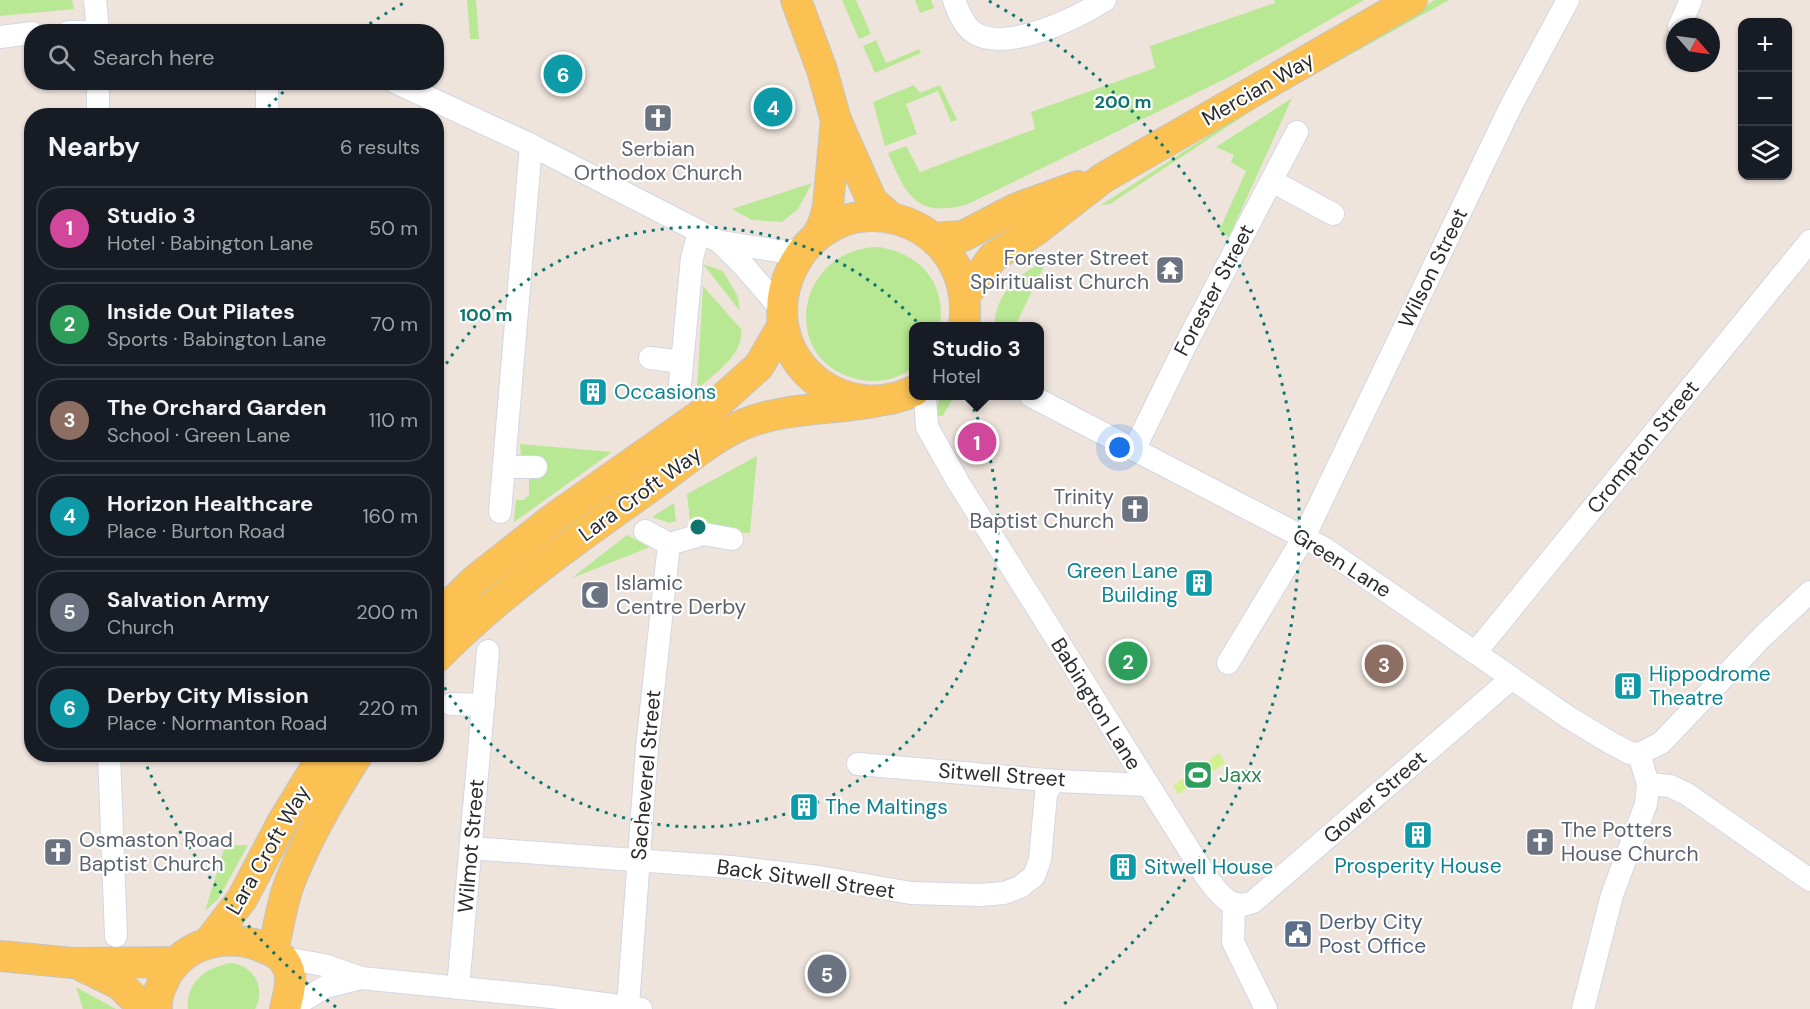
<!DOCTYPE html>
<html lang="en">
<head>
<meta charset="utf-8">
<style>
	body { margin:0; font-family:"DM Sans",sans-serif; background:#20242c; color:#f1f3f6 }
	.controls { position:absolute; right:18px; top:18px; display:grid; overflow:hidden; border-radius:12px; box-shadow:0 2px 4px #0004 }
	.controls button { width:54px; height:54px; display:grid; place-items:center; padding:0; border:0; border-bottom:2px solid #363941; background:#171b24; color:#f1f3f6; font:30px sans-serif }
	.compass { position:absolute; left:1666px; top:18px; width:54px; height:54px; border-radius:50%; background:#171b24; box-shadow:0 2px 4px #0004; rotate:118deg }
	.you { position:absolute; left:1120px; top:448px; width:21px; height:21px; margin:-15px; border:4px solid #fff; border-radius:50%; background:#1a73e8; box-shadow:0 0 0 9px #1a73e833 }
	.badge { display:grid; place-items:center; width:39px; height:39px; border-radius:50%; background:#3771ff; color:#fff; font-size:20px; font-weight:700 }
	.pin { position:absolute; translate:-50% -50%; border:3px solid #fff; box-shadow:0 2px 6px #0006 }
	.popup { position:absolute; left:909px; top:322px; width:135px; height:78px; box-sizing:border-box; display:grid; place-content:center; border-radius:12px; background:#171b24; filter:drop-shadow(0 2px 4px #0005); font-size:20px; white-space:nowrap; color:#9ea1a6 }
	.popup b { font-size:22px; color:#f1f3f6 }
	.popup::after { content:''; position:absolute; left:50%; top:100%; margin-left:-12px; border:12px solid transparent; border-top-color:#171b24 }
	.list { margin:0; padding:0; list-style:none }
	h2 { display:flex; justify-content:space-between; align-items:center; height:78px; margin:0; padding:0 24px; font-size:26px }
	h2 small { font-size:20px; font-weight:400; color:#9ea1a6 }
	.list li { display:grid; grid-template-columns:39px 1fr auto; gap:18px; align-items:center; box-sizing:border-box; height:84px; margin:0 12px 12px; padding:0 12px; border:2px solid #363941; border-radius:24px }
	.list b { display:block; font-size:22px; white-space:nowrap }
	.list p { margin:0; font-size:20px; white-space:nowrap; color:#9ea1a6 }
	.list em { font-size:20px; font-style:normal; color:#9ea1a6 }
	.icon { flex:none; width:33px; height:33px; fill:none; stroke:currentColor; stroke-width:2; stroke-linecap:round; stroke-linejoin:round }
	.map { position:relative; flex:none; width:1810px; height:1009px; overflow:hidden }
	.search { position:absolute; background:#171b24; box-shadow:0 2px 4px #0004; left:24px; top:24px; width:420px; height:66px; display:flex; align-items:center; gap:15px; box-sizing:border-box; padding:0 21px; border-radius:24px; color:#9ea1a6; font-size:22px }
	.panel { position:absolute; background:#171b24; box-shadow:0 2px 4px #0004; left:24px; top:108px; width:420px; height:654px; border-radius:24px }
	.map>svg:first-child { display:block }
	.green { fill:#b9e894 }
	.pitch { fill:#d1f18f }
	.lines { fill:none; stroke-linecap:round; stroke-linejoin:round }
	.minor-casing { stroke:#d1d7e5; stroke-width:24 }
	.major-casing { stroke:#c4c4c4; stroke-width:32 }
	.minor { stroke:#fff; stroke-width:22 }
	.major { stroke:#fbc253; stroke-width:30 }
	.ring { fill:none; stroke:#0f766e; stroke-width:3; stroke-dasharray:3 6 }
	.labels { text-anchor:middle; stroke-width:4.5; stroke-linejoin:round; paint-order:stroke }
	.street-label { font-size:21px; fill:#2b2b2b; stroke:#fff }
	.worship-label { font-size:21px; fill:#5b616d; stroke:#fff; text-anchor:start }
	.culture-label { font-size:21px; fill:#0d838f; stroke:#fff; text-anchor:start }
	.leisure-label { font-size:21px; fill:#27864d; stroke:#fff; text-anchor:start }
	.service-label { font-size:21px; fill:#4e5e75; stroke:#fff; text-anchor:start }
	.centre { fill:#0f766e; stroke:#fff; stroke-width:3 }
	.ring-label { font-size:18px; text-anchor:middle; font-weight:bold; fill:#0f766e; stroke:#fff; stroke-width:4.5; stroke-linejoin:round; paint-order:stroke }
</style>
</head>
<body>
<div class="map">
<svg width="1810" height="1009" viewBox="0 0 1810 1009">
	<rect width="100%" height="100%" fill="#eee4dc"/>
	<g class="green">
		<path d="M0,0h72l2,9 -74,7z"/>
		<path d="M467,0h9l3,39h-9z"/>
		<path d="M842,0h14l15,34 -12,5z"/>
		<path d="M915,0h16l3,8 -14,5z"/>
		<path d="M1274,0h90l-133,76 -263,128c-52,15 -62,-9 -80,-51l18,-7 14,26 115,-43 -4,-17 124,-44 -5,-22 125,-43z"/>
		<path d="M1435,0h14l-181,100 -158,104 -9,1 167,-108z"/>
		<path d="M876,40l10,23 33,-14 2,4 -46,20 -12,-27z"/>
		<path d="M914,85l6,8 20,-8 17,35 -6,2 -13,-31 -32,13 11,30 -32,12 -12,-44z"/>
		<path d="M1292,98l-63,139 -10,-6 27,-60 -15,-9 3,-7 -18,-8z"/>
		<path d="M812,183l-14,26 -16,13 -30,-2 -20,-11z"/>
		<path d="M879,247c42,7 67,36 61,79h-26v41c-16,12 -32,16 -52,13 -85,-15 -68,-132 17,-133z"/>
		<path d="M1047,260l-32,66h-21c3,-35 23,-51 53,-66z"/>
		<path d="M703,264l20,7 15,26 2,14z"/>
		<path d="M703,286l38,43c4,25 -28,46 -44,60z"/>
		<path d="M941,396h13l-11,20h-9z"/>
		<path d="M520,444l92,8 -98,70 2,-22h8l5,-5v-19h15l1,-14 -24,-6z"/>
		<path d="M757,456l-7,77 -59,-3 -4,-36z"/>
		<path d="M674,503l2,18 -7,2 -17,-6z"/>
		<path d="M627,535l23,12 -78,31z"/>
		<path d="M248,845l-30,54 -13,12 20,-65z"/>
		<path d="M231,963c24,3 35,26 24,46h-67c-3,-26 18,-42 43,-46z"/>
		<path d="M76,987l40,22h-33z"/>
	</g>
	<path class="pitch" d="M1219,753l6,10 -47,31 -5,-8z"/>
	<g class="lines">
		<g class="minor-casing">
			<g id="minor">
				<path d="M95,0l3,32"/>
				<path d="M954,0c4,11 9,25 19,32 32,22 104,-14 132,-32"/>
				<path d="M1679,27l12,-27"/>
				<path d="M69,32h26"/>
				<path d="M0,37l32,-4"/>
				<path d="M98,82v34"/>
				<path d="M395,82l136,63 189,97 24,24 37,43"/>
				<path d="M267,116v-34"/>
				<path d="M1272,181l61,33"/>
				<path d="M720,242l66,10 19,-4"/>
				<path d="M650,358l32,4"/>
				<path d="M680,385l12,-127 7,-26"/>
				<path d="M925,396l2,31 31,55 247,393c13,17 25,37 48,27l259,-224"/>
				<path d="M1031,396l293,152 244,169 43,26 19,10 9,1 22,-11 102,-107 47,-44"/>
				<path d="M1134,450l51,-104 112,-214"/>
				<path d="M505,467h31"/>
				<path d="M500,512l31,-367"/>
				<path d="M645,531l24,13 35,-10 28,5"/>
				<path d="M1475,653l335,-412"/>
				<path d="M1228,663l76,-126 207,-431 57,-106"/>
				<path d="M451,704l33,1"/>
				<path d="M109,754l7,182"/>
				<path d="M858,764l199,17 90,4"/>
				<path d="M1648,784l22,2 17,8 123,86"/>
				<path d="M471,848l260,19 88,10 92,16 69,2 24,-2 16,-6 14,-11 6,-16 6,-66 6,-11 5,-2"/>
				<path d="M1234,905l-1,37 33,67"/>
				<path d="M283,958l41,7 37,13"/>
				<path d="M458,988l30,-337"/>
				<path d="M628,1006l19,-258 22,-204"/>
				<path d="M289,1009l36,-22 36,-9 191,19 89,12"/>
				<path d="M1583,1009l29,-114 34,-91 2,-20 -9,-30"/>
			</g>
		</g>
		<g class="major-casing">
			<g id="major">
				<path d="M796,0l26,70 14,50 -8,86 -4,16 -7,14"/>
				<path d="M836,120l36,81 19,17"/>
				<path d="M933,238l30,-2 54,-28 61,-22"/>
				<path d="M965,295l28,-38 42,-26 68,-53 309,-178"/>
				<path d="M914,391c-31,15 -67,12 -95,-8 -81,-61 -17,-191 80,-163 17,5 33,15 45,29 18,22 24,50 20,77"/>
				<path d="M436,618l39,-38 79,-62 166,-117 39,-35 24,-41"/>
				<path d="M436,658c65,-66 142,-120 217,-173 29,-21 58,-47 91,-61 41,-17 90,-14 134,-23"/>
				<path d="M208,943l34,-44 41,-78 41,-67"/>
				<path d="M273,951c5,-21 8,-43 15,-64 17,-46 43,-91 70,-133"/>
				<path d="M0,956l73,7 102,-1"/>
				<path d="M82,966l37,18 26,25"/>
				<path d="M157,1009c-1,-13 4,-23 10,-35 20,-32 59,-40 93,-28 13,5 23,9 28,22 5,12 0,29 -3,41"/>
			</g>
		</g>
		<use href="#minor" class="minor"/>
		<use href="#major" class="major"/>
	</g>
	<g class="ring">
		<path d="M437 379A300 300 0 1 1 437 675"/>
		<path d="M336 1007A601 601 0 0 1 143 757M262 113A601 601 0 0 1 292 84M362 29A601 601 0 0 1 407 1M989 1A601 601 0 0 1 1060 1007"/>
	</g>
	<defs>
		<g id="church-square" transform="scale(1.5)"><rect x="-9" y="-9" width="18" height="18" rx="4" fill="#6b7280" stroke="#fff"/><path d="M-1.2-6h2.4v3.5h3.3v2.4h-3.3V6h-2.4V-.1h-3.3v-2.4h3.3Z" fill="#fff"/></g>
		<g id="temple-square" transform="scale(1.5)"><rect x="-9" y="-9" width="18" height="18" rx="4" fill="#6b7280" stroke="#fff"/><path d="M0-6L5-2H3V0L6.5 2.5H4V6H1.5V3h-3V6H-4V2.5H-6.5L-3 0V-2H-5Z" fill="#fff"/></g>
		<g id="building-square" transform="scale(1.5)"><rect x="-9" y="-9" width="18" height="18" rx="4" fill="#0f9aa8" stroke="#fff"/><path d="M-4-6H4V6H1V3H-1V6H-4ZM-2.5-4.3h1.7v1.8h-1.7ZM.8-4.3h1.7v1.8H.8ZM-2.5-1h1.7V.8h-1.7ZM.8-1h1.7V.8H.8Z" fill="#fff"/></g>
		<g id="mosque-square" transform="scale(1.5)"><rect x="-9" y="-9" width="18" height="18" rx="4" fill="#6b7280" stroke="#fff"/><path d="M3.5-4.9A6 6 0 1 0 3.5 4.9A5 5 0 1 1 3.5-4.9Z" fill="#fff"/></g>
		<g id="stadium-square" transform="scale(1.5)"><rect x="-9" y="-9" width="18" height="18" rx="4" fill="#2e9e5b" stroke="#fff"/><path d="M0-5a6.5 5 0 1 0 0 10a6.5 5 0 1 0 0-10ZM-3.5-1.8h7v3.6h-7Z" fill="#fff"/></g>
		<g id="civic-square" transform="scale(1.5)"><rect x="-9" y="-9" width="18" height="18" rx="4" fill="#5c6f8a" stroke="#fff"/><path d="M-.6-6.5H3V-4.5H.6V-3L4-1V1h2V6H-6V1h2V-1L-.6-3ZM-1.2 2.5V6h2.4V2.5Z" fill="#fff"/></g>
	</defs>
	<g fill-rule="evenodd">
		<use href="#church-square" x="658" y="118"/>
		<use href="#temple-square" x="1170" y="270"/>
		<use href="#building-square" x="593" y="392"/>
		<use href="#church-square" x="1135" y="509"/>
		<use href="#building-square" x="1199" y="583"/>
		<use href="#mosque-square" x="595" y="595"/>
		<use href="#building-square" x="1628" y="686"/>
		<use href="#stadium-square" x="1198" y="775"/>
		<use href="#building-square" x="804" y="807"/>
		<use href="#building-square" x="1418" y="835"/>
		<use href="#church-square" x="1540" y="842"/>
		<use href="#church-square" x="58" y="852"/>
		<use href="#building-square" x="1123" y="867"/>
		<use href="#civic-square" x="1298" y="934"/>
	</g>
	<g class="labels">
		<g class="street-label">
			<text transform="translate(1258 89) rotate(-30)" y="7">Mercian Way</text>
			<text transform="translate(1433 268) rotate(-64)" y="7">Wilson Street</text>
			<text transform="translate(1214 290) rotate(-62)" y="7">Forester Street</text>
			<text transform="translate(1643 447) rotate(-51)" y="7">Crompton Street</text>
			<text transform="translate(640 494) rotate(-36)" y="7">Lara Croft Way</text>
			<text transform="translate(1342 563) rotate(32)" y="7">Green Lane</text>
			<text transform="translate(1096 704) rotate(58)" y="7">Babington Lane</text>
			<text transform="translate(646 775) rotate(-85)" y="7">Sacheverel Street</text>
			<text transform="translate(1002 775) rotate(4)" y="7">Sitwell Street</text>
			<text transform="translate(1375 797) rotate(-41)" y="7">Gower Street</text>
			<text transform="translate(471 846) rotate(-85)" y="7">Wilmot Street</text>
			<text transform="translate(268 850) rotate(-60)" y="7">Lara Croft Way</text>
			<text transform="translate(806 879) rotate(8)" y="7">Back Sitwell Street</text>
		</g>
		<g class="worship-label">
			<text x="658" y="156" text-anchor="middle">Serbian<tspan x="658" dy="24">Orthodox Church</tspan></text>
			<text x="1149" y="265" text-anchor="end">Forester Street<tspan x="1149" dy="24">Spiritualist Church</tspan></text>
			<text x="1114" y="504" text-anchor="end">Trinity<tspan x="1114" dy="24">Baptist Church</tspan></text>
			<text x="616" y="590">Islamic<tspan x="616" dy="24">Centre Derby</tspan></text>
			<text x="1561" y="837">The Potters<tspan x="1561" dy="24">House Church</tspan></text>
			<text x="79" y="847">Osmaston Road<tspan x="79" dy="24">Baptist Church</tspan></text>
		</g>
		<g class="culture-label">
			<text x="614" y="399">Occasions</text>
			<text x="1178" y="578" text-anchor="end">Green Lane<tspan x="1178" dy="24">Building</tspan></text>
			<text x="1649" y="681">Hippodrome<tspan x="1649" dy="24">Theatre</tspan></text>
			<text x="825" y="814">The Maltings</text>
			<text x="1418" y="873" text-anchor="middle">Prosperity House</text>
			<text x="1144" y="874">Sitwell House</text>
		</g>
		<g class="leisure-label">
			<text x="1219" y="782">Jaxx</text>
		</g>
		<g class="service-label">
			<text x="1319" y="929">Derby City<tspan x="1319" dy="24">Post Office</tspan></text>
		</g>
	</g>
	<circle cx="698" cy="527" r="9" class="centre"/>
	<g class="ring-label">
		<text x="1123" y="108">200 m</text>
		<text x="486" y="321">100 m</text>
	</g>
</svg>
<div class="controls">
<button>+</button>
<button>−</button>
<button><svg class="icon" aria-label="layers" viewBox="0 0 24 24"><path d="M12 4l9 5-9 5-9-5zM3 14l9 5 9-5"/></svg></button>
</div>
<svg class="compass" viewBox="-18 -18 36 36"><path d="M0-13l5 13h-10z" fill="#e53935"/><path d="M0 13l5-13h-10z" fill="#9ea1a6"/></svg>
<div class="you"></div>
<div class="pin badge" style="left:977px;top:442px;background:#d1479c">1</div>
<div class="popup"><b>Studio 3</b>Hotel</div>
<div class="pin badge" style="left:1128px;top:661px;background:#2e9e5b">2</div>
<div class="pin badge" style="left:1384px;top:664px;background:#8d6e63">3</div>
<div class="pin badge" style="left:773px;top:107px;background:#0f9aa8">4</div>
<div class="pin badge" style="left:827px;top:974px;background:#6b7280">5</div>
<div class="pin badge" style="left:563px;top:74px;background:#0f9aa8">6</div>
<div class="search"><svg class="icon" aria-label="search" viewBox="0 0 24 24"><circle cx="10" cy="10" r="6"/><path d="M15 15l6 6"/></svg>Search here</div>
<section class="panel">
<h2>Nearby<small>6 results</small></h2>
<ul class="list">
<li><span class="badge" style="background:#d1479c">1</span><div><b>Studio 3</b><p>Hotel · Babington Lane</p></div><em>50 m</em></li>
<li><span class="badge" style="background:#2e9e5b">2</span><div><b>Inside Out Pilates</b><p>Sports · Babington Lane</p></div><em>70 m</em></li>
<li><span class="badge" style="background:#8d6e63">3</span><div><b>The Orchard Garden</b><p>School · Green Lane</p></div><em>110 m</em></li>
<li><span class="badge" style="background:#0f9aa8">4</span><div><b>Horizon Healthcare</b><p>Place · Burton Road</p></div><em>160 m</em></li>
<li><span class="badge" style="background:#6b7280">5</span><div><b>Salvation Army</b><p>Church</p></div><em>200 m</em></li>
<li><span class="badge" style="background:#0f9aa8">6</span><div><b>Derby City Mission</b><p>Place · Normanton Road</p></div><em>220 m</em></li>
</ul>
</section>
</div>
</body>
</html>
